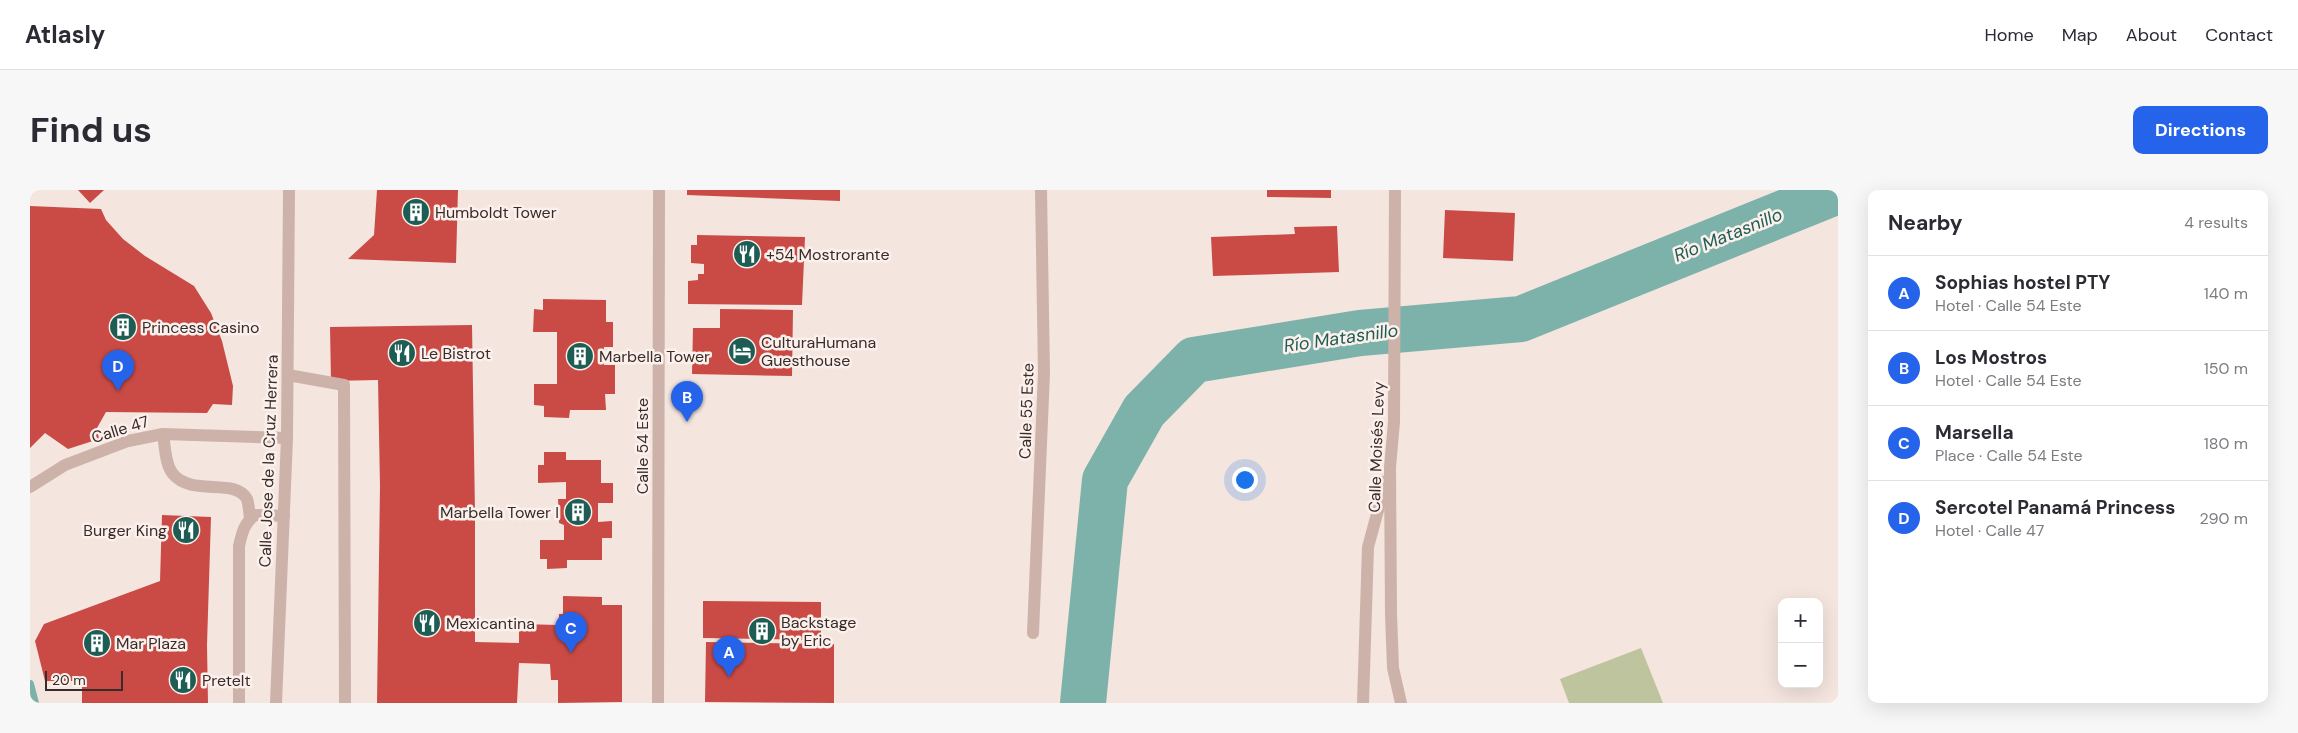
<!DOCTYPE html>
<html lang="en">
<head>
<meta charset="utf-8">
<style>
	body { margin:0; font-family:"DM Sans",sans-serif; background:#f7f7f7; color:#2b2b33 }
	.controls { position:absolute; right:15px; bottom:15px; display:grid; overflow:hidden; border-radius:10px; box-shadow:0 5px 20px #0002 }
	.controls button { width:45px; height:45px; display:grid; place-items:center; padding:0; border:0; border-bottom:1px solid #e1e1e2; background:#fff; color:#2b2b33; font:25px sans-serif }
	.scale { position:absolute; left:15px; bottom:12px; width:78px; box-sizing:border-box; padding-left:5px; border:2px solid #392b29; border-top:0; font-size:14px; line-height:18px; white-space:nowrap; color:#392b29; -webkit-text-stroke:4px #fbf0eb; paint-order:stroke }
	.you { position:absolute; left:1214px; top:289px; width:18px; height:18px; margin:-12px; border:4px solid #fff; border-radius:50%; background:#1a73e8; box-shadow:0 0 0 8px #1a73e833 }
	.badge { display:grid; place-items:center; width:32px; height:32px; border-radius:50%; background:#2563eb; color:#fff; font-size:16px; font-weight:700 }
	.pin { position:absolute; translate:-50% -41px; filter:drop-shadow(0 1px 2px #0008) }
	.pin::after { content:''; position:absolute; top:26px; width:18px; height:15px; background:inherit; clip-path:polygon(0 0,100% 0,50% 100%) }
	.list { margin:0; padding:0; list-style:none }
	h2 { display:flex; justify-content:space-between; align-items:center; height:65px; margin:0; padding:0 20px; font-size:21px }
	h2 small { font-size:16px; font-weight:400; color:#7c7c81 }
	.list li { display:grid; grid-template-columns:32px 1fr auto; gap:15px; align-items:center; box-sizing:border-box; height:75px; padding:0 20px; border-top:1px solid #e1e1e2 }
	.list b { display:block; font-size:19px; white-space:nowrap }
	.list p { margin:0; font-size:16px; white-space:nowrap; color:#7c7c81 }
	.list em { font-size:16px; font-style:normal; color:#7c7c81 }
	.map { position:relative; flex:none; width:1808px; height:513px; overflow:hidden; border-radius:10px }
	header { display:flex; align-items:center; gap:30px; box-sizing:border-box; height:70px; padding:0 25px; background:#fff; border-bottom:1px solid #e1e1e2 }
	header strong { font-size:24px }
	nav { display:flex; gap:28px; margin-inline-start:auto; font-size:18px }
	.intro { display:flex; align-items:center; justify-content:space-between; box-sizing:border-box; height:120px; padding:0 30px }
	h1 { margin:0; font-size:35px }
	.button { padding:12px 22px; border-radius:10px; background:#2563eb; color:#fff; font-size:18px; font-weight:700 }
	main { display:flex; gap:30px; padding:0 30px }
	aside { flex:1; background:#fff; border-radius:10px; box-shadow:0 5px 20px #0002 }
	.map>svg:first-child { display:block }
	.green { fill:#bec49d }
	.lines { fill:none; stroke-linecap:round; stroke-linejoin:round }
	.stream { stroke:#7cb2a9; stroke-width:8 }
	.river { stroke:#7cb2a9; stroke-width:46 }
	.building { fill:#ca4b46 }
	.minor { stroke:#cdb2a9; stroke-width:12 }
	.labels { text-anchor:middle; stroke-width:5; stroke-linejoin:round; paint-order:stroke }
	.poi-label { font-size:16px; fill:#392b29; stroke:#fbf0eb; text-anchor:start }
	.street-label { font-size:16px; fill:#392b29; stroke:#fbf0eb }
	.water-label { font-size:18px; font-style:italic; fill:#1d5d54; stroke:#fbf0eb }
</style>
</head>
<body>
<header>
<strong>Atlasly</strong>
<nav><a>Home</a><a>Map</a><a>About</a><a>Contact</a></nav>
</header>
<div class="intro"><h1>Find us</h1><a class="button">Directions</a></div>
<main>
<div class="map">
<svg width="1808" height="513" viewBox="0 0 1808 513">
	<rect width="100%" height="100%" fill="#f4e5de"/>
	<path class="green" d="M1611,458l22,55h-94l-9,-24z"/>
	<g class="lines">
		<path class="stream" d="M0,494l5,19"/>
		<path class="river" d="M1053,513l22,-223 39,-69 50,-51 166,-27 161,-14 317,-128"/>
	</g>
	<g class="building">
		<path d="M48,0h26l-14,13z"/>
		<path d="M347,0h81l-2,73 -108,-4 26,-24z"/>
		<path d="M657,0h153v11l-153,-6z"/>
		<path d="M1237,0h64v8l-64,-1z"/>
		<path d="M0,16l71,3 5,11 17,19 22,17 49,30 17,27 11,28 11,45 -1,19 -19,-1 -6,9 -101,-1 -9,16 2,11 -31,10 -23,-16 -15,15z"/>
		<path d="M1415,20l70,3 -2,48 -70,-3z"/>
		<path d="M1307,36l2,46 -126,4 -2,-39 84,-3 -1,-7z"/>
		<path d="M667,45l108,2 -3,68 -114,-1v-23l10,-1v-6h6v-10l-13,-1v-18h6z"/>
		<path d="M513,109l63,1v22h7v25h-9v18h11v29h-10l1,16h-36l-1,8 -25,-1v-11l-10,-1v-21h23v-52h-24l1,-23 9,1z"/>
		<path d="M690,119l73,1 -1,66 -100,-2 1,-46h27z"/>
		<path d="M442,135l3,187v130l44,1v-19l40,1v-11h4v-18l39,1v8h20v97l-64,1v-23h-7l-1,-16 -31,-1 -2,40h-140l3,-217 -2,-106 -47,1 -1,-54z"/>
		<path d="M514,262h22v8h35v23h12v20h-15v19l14,-1v17h-10v22h-35v8l-20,1v-10h-7v-19h24v-15l-5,-2 -1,-24h8v-17l-28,1v-18h6z"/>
		<path d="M132,325l49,2 -4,128 1,58h-126v-22h-37l-10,-40 9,-17 116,-43z"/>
		<path d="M673,411l118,1v38l-118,-2z"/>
		<path d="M676,452l128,2v59l-129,-1z"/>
	</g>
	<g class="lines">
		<g class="minor">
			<path d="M1365,0l-1,232 -4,45 1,147 2,54 8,35"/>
			<path d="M258,185l56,10 1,318"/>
			<path d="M133,244c2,11 2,31 10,40 19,23 62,3 74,25 2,6 2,13 3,19"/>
			<path d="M0,297l35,-22 63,-24 35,-7 124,4"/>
			<path d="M1003,443l11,-260 -3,-183"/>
			<path d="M209,513v-157c3,-13 5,-23 16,-31l29,1"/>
			<path d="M246,513l11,-265 2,-248"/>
			<path d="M628,513l1,-513"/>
			<path d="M1333,513l5,-156 18,-66"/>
		</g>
	</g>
	<defs>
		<g id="building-disc" transform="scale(1.4375)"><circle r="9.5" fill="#1d5d54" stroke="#fbf0eb"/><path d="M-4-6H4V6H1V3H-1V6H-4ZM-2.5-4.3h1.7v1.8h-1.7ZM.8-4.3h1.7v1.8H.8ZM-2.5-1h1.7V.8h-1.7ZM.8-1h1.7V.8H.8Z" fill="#fff"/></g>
		<g id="restaurant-disc" transform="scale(1.4375)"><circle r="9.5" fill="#1d5d54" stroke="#fbf0eb"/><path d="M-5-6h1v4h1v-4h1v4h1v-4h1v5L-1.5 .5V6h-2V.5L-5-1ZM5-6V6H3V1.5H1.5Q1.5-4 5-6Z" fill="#fff"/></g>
		<g id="hotel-disc" transform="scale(1.4375)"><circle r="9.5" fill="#1d5d54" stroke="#fbf0eb"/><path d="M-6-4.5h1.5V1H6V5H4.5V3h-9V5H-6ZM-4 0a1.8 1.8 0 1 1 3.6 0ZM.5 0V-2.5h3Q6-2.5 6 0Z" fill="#fff"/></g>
	</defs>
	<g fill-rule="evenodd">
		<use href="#building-disc" x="386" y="22"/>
		<use href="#restaurant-disc" x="717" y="64"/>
		<use href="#building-disc" x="93" y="137"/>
		<use href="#hotel-disc" x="712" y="161"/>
		<use href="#restaurant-disc" x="372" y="163"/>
		<use href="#building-disc" x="550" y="166"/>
		<use href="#building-disc" x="548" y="322"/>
		<use href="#restaurant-disc" x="156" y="340"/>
		<use href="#restaurant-disc" x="397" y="433"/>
		<use href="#building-disc" x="732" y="441"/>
		<use href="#building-disc" x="67" y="453"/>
		<use href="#restaurant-disc" x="153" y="490"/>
	</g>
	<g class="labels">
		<g class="poi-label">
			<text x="405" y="28">Humboldt Tower</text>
			<text x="736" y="70">+54 Mostrorante</text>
			<text x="112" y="143">Princess Casino</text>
			<text x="731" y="158">CulturaHumana<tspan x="731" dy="18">Guesthouse</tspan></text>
			<text x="391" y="169">Le Bistrot</text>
			<text x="569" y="172">Marbella Tower</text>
			<text x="529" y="328" text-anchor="end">Marbella Tower I</text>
			<text x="137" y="346" text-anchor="end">Burger King</text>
			<text x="751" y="438">Backstage<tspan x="751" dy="18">by Eric</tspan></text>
			<text x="416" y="439">Mexicantina</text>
			<text x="86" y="459">Mar Plaza</text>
			<text x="172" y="496">Pretelt</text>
		</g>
		<g class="street-label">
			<text transform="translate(996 221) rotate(-88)" y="6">Calle 55 Este</text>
			<text transform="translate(90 239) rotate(-17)" y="6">Calle 47</text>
			<text transform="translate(612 256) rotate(-90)" y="6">Calle 54 Este</text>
			<text transform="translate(1346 257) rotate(-88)" y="6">Calle Moisés Levy</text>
			<text transform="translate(238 271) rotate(-88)" y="6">Calle Jose de la Cruz Herrera</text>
		</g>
		<g class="water-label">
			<text transform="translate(1698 45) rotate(-22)" y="6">Río Matasnillo</text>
			<text transform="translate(1311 148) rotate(-8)" y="6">Río Matasnillo</text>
		</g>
	</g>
</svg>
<div class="controls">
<button>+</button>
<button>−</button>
</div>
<div class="scale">20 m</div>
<div class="you"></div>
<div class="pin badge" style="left:699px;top:487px">A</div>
<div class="pin badge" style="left:657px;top:232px">B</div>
<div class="pin badge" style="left:541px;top:463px">C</div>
<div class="pin badge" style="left:88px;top:201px">D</div>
</div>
<aside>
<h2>Nearby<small>4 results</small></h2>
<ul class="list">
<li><span class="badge">A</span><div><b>Sophias hostel PTY</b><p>Hotel · Calle 54 Este</p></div><em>140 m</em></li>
<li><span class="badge">B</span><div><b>Los Mostros</b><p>Hotel · Calle 54 Este</p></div><em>150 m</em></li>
<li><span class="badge">C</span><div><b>Marsella</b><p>Place · Calle 54 Este</p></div><em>180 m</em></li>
<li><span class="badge">D</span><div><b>Sercotel Panamá Princess</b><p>Hotel · Calle 47</p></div><em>290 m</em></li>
</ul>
</aside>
</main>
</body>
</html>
